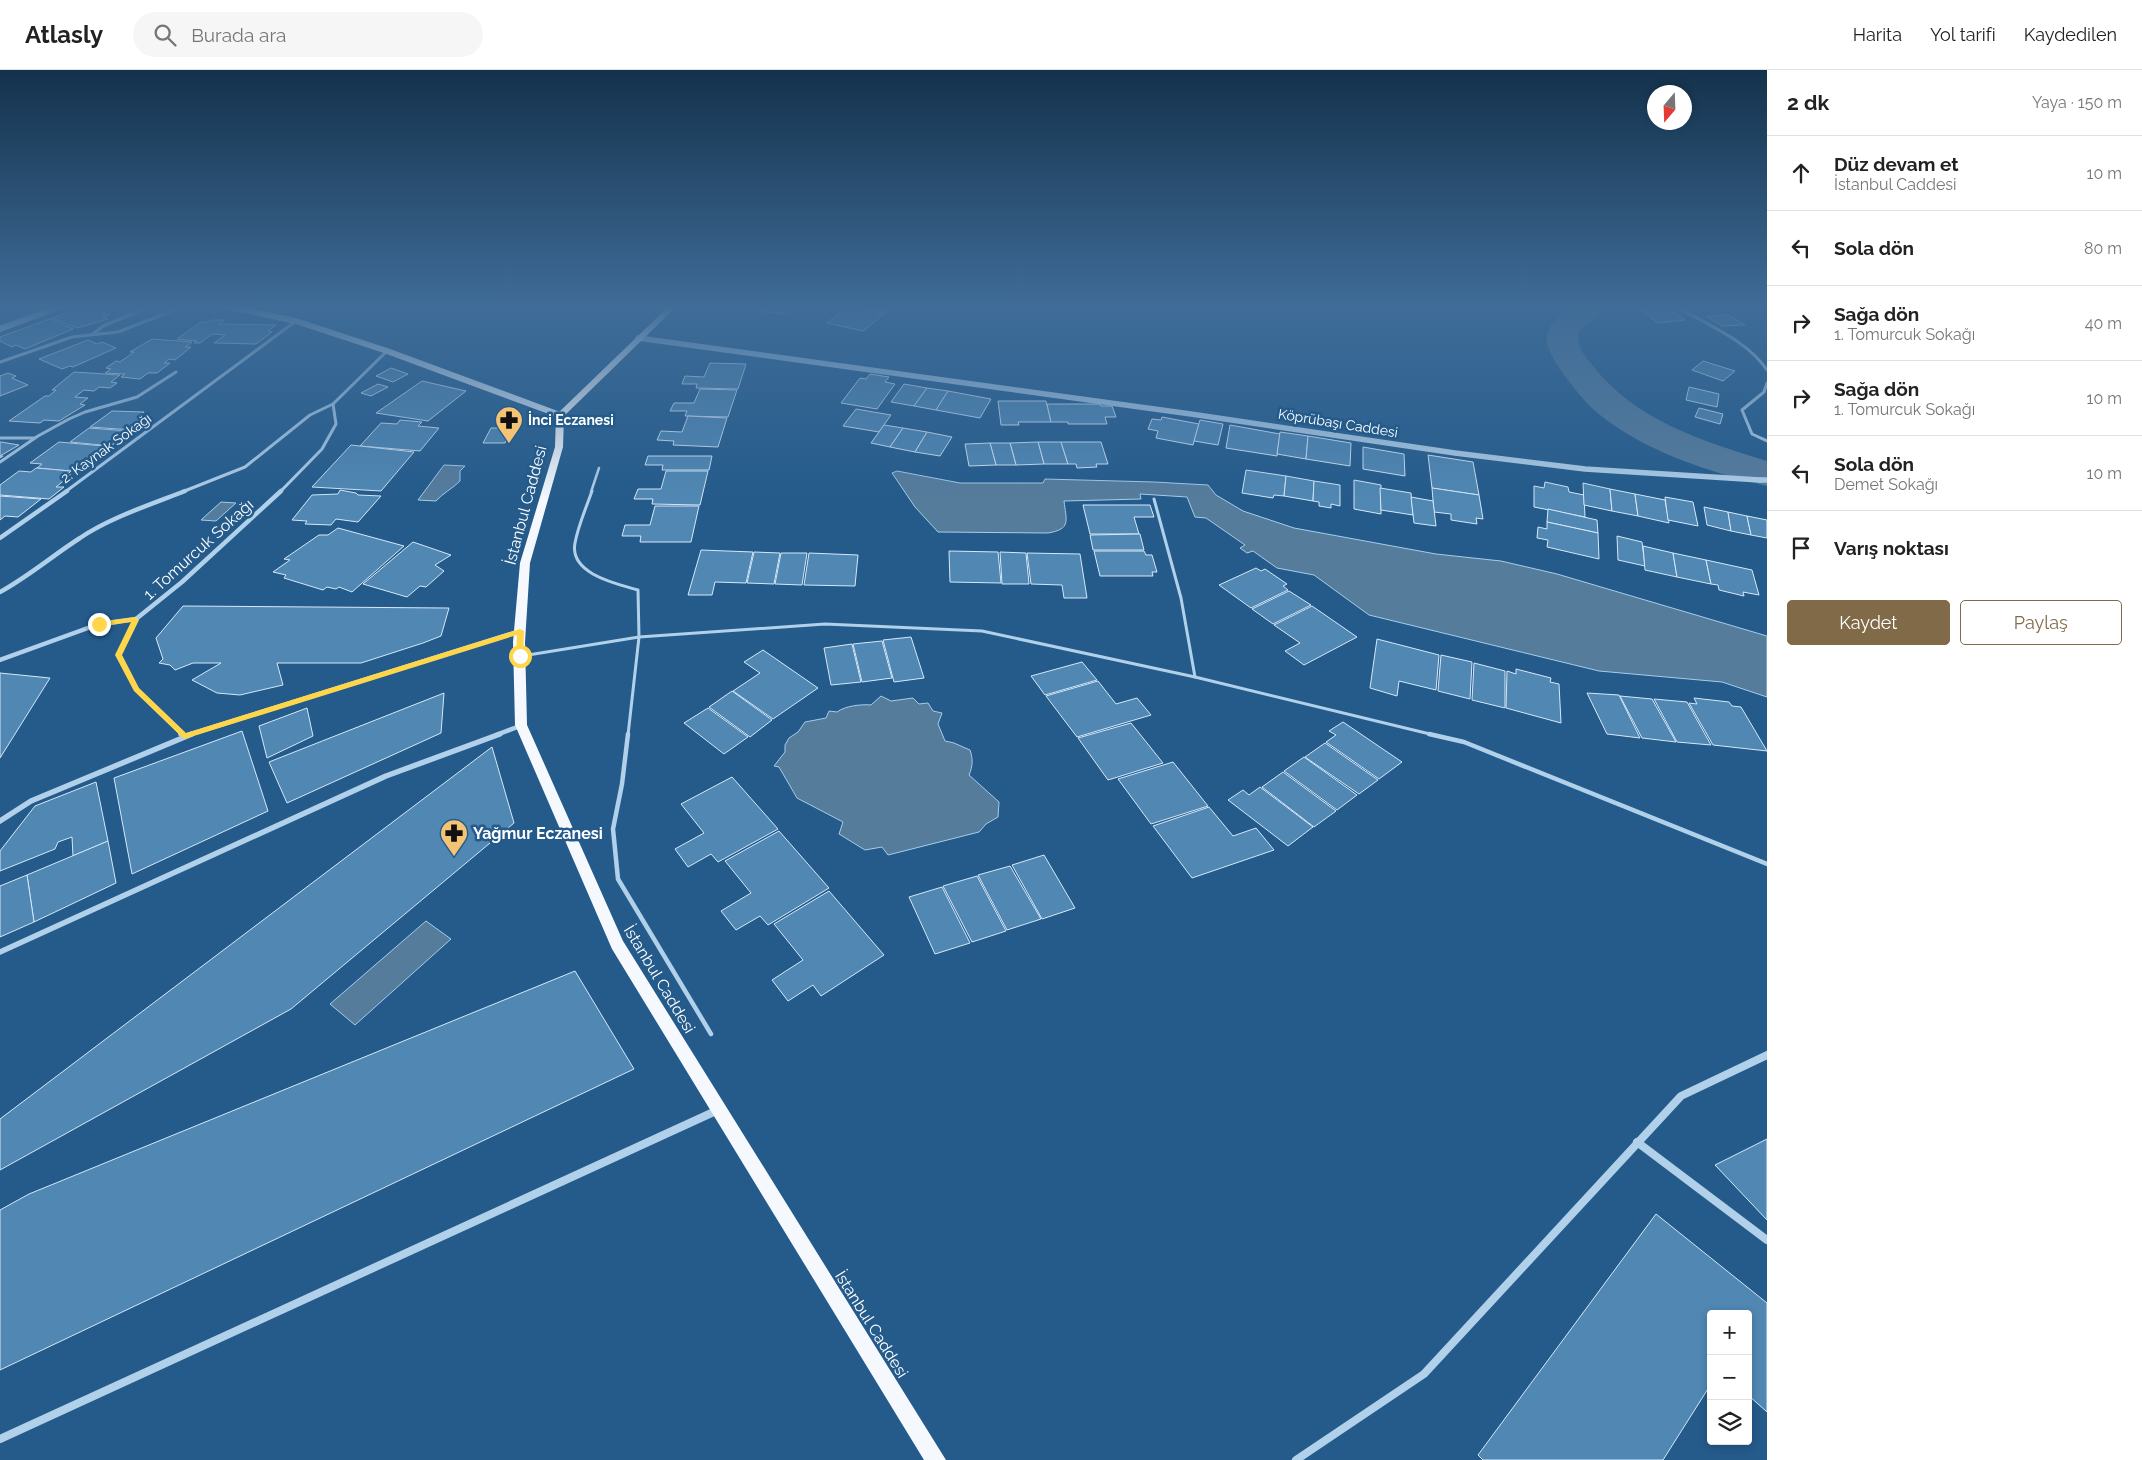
<!DOCTYPE html>
<html lang="tr">
<head>
<meta charset="utf-8">
<style>
	body { margin:0; font-family:Raleway,sans-serif; background:#f6f6f6; color:#222 }
	.controls { position:absolute; right:15px; bottom:15px; display:grid; overflow:hidden; border-radius:5px; box-shadow:0 2px 8px #0003 }
	.controls button { width:45px; height:45px; display:grid; place-items:center; padding:0; border:0; border-bottom:1px solid #e0e0e0; background:#fff; color:#222; font:25px sans-serif }
	.compass { position:absolute; left:1647px; top:15px; width:45px; height:45px; border-radius:50%; background:#fff; box-shadow:0 2px 8px #0003; rotate:199deg }
	.stop { position:absolute; width:15px; height:15px; margin:-11px; border:4px solid #ffd54a; border-radius:50%; background:#fff }
	.stop.end { background:#ffd54a; border-color:#fff; box-shadow:0 1px 5px #0008 }
	.list { margin:0; padding:0; list-style:none }
	h2 { display:flex; justify-content:space-between; align-items:center; height:65px; margin:0; padding:0 20px; font-size:21px }
	h2 small { font-size:16px; font-weight:400; color:#767676 }
	.list li { display:grid; grid-template-columns:32px 1fr auto; gap:15px; align-items:center; box-sizing:border-box; height:75px; padding:0 20px; border-top:1px solid #e0e0e0 }
	.list b { display:block; font-size:19px; white-space:nowrap }
	.list p { margin:0; font-size:16px; white-space:nowrap; color:#767676 }
	.list em { font-size:16px; font-style:normal; color:#767676 }
	.actions { display:flex; gap:10px; padding:15px 20px }
	.actions a { flex:1; padding:11px 0; border:1px solid #816a47; border-radius:5px; text-align:center; font-size:18px; color:#816a47 }
	.actions .main { background:#816a47; color:#fff }
	.icon { flex:none; width:28px; height:28px; fill:none; stroke:currentColor; stroke-width:2; stroke-linecap:round; stroke-linejoin:round }
	.map { position:relative; flex:none; width:1767px; height:1390px; overflow:hidden }
	header { display:flex; align-items:center; gap:30px; box-sizing:border-box; height:70px; padding:0 25px; background:#fff; border-bottom:1px solid #e0e0e0 }
	header strong { font-size:24px }
	nav { display:flex; gap:28px; margin-inline-start:auto; font-size:18px }
	.search { width:350px; height:45px; background:#f6f6f6; display:flex; align-items:center; gap:12px; box-sizing:border-box; padding:0 18px; border-radius:28px; color:#767676; font-size:19px }
	main { display:flex }
	aside { flex:1; background:#fff }
	.map>svg:first-child { display:block }
	.water { fill:#567c9c; stroke:#a5cceb }
	.lines { fill:none; stroke-linecap:round; stroke-linejoin:round }
	.river { fill:#567c9c; fill-rule:evenodd }
	.building { fill:#5087b3; stroke:#d6e8f8 }
	.service-far2 { stroke:#b1d0ea; stroke-width:2.5 }
	.service-far1 { stroke:#b1d0ea; stroke-width:3 }
	.service { stroke:#b1d0ea; stroke-width:4.5 }
	.minor-far3 { stroke:#b1d0ea; stroke-width:3 }
	.minor-far2 { stroke:#b1d0ea; stroke-width:4.5 }
	.minor-far1 { stroke:#b1d0ea; stroke-width:5.5 }
	.minor { stroke:#b1d0ea; stroke-width:8 }
	.tertiary { stroke:#b1d0ea; stroke-width:5.5 }
	.secondary { stroke:#dcebf8; stroke-width:6 }
	.primary { fill:#f5f9fe; fill-rule:evenodd }
	.tertiary-bridge { stroke:#b1d0ea; stroke-width:5.5 }
	.route { fill:#ffd54a }
	.labels { text-anchor:middle; stroke-width:5; stroke-linejoin:round; paint-order:stroke }
	.far-poi-label { font-size:14px; font-weight:bold; fill:#fff; stroke:#245b8b; text-anchor:start }
	.far-street-label { font-size:14px; fill:#fff; stroke:#245b8b }
	.street-label { font-size:16px; fill:#fff; stroke:#245b8b }
	.poi-label { font-size:16px; font-weight:bold; fill:#fff; stroke:#245b8b; text-anchor:start }
</style>
</head>
<body>
<header>
<strong>Atlasly</strong>
<div class="search"><svg class="icon" aria-label="search" viewBox="0 0 24 24"><circle cx="10" cy="10" r="6"/><path d="M15 15l6 6"/></svg>Burada ara</div>
<nav><a>Harita</a><a>Yol tarifi</a><a>Kaydedilen</a></nav>
</header>
<main>
<div class="map">
<svg width="1767" height="1390" viewBox="0 0 1767 1390">
	<rect width="100%" height="100%" fill="#245b8b"/>
	<g class="water">
		<path d="M444,395l21,1 -5,5v10c-8,8 -17,12 -24,20l-18,-1z"/>
		<path d="M897,401l63,12h83l2,-4 109,3 54,3 8,10 27,16 51,17 142,26 65,7 56,13 210,62v61l-45,-15 -123,-11 -230,-56 -55,-40 -37,-7 -24,-17 -6,2 -7,-5 5,-3 -39,-27 -11,-1 -8,-20 -47,-3 1,5 -77,2c2,19 8,28 -16,32l-110,-1 -23,-25 -23,-34z"/>
		<path d="M221,432l15,1 -20,18 -15,-1z"/>
		<path d="M881,626l10,5 22,-3 6,6 9,-1 5,8 9,2 -4,11 7,17 9,2 16,7c3,9 3,16 -1,25l30,27 -1,15 -12,7 -7,8 -91,23 -6,-8 -17,3 -26,-16 4,-12 -46,-24 -18,-31 -5,-1 11,-14v-7l4,-7 9,-6 7,-10 21,-4 3,-7 8,1c8,-6 24,-8 34,-7z"/>
		<path d="M426,851l25,18 -96,86 -25,-21z"/>
	</g>
	<g class="lines">
		<path class="river" d="M1573,235h32c-2,4 -5,9 -9,12 -6,6 -17,9 -18,18 -1,12 8,23 15,31 43,55 110,75 174,95v25c-57,-14 -121,-34 -167,-71 -16,-13 -28,-29 -40,-46 -21,-31 -17,-42 13,-64z"/>
	</g>
	<g class="building">
		<path d="M87,235h58l-13,5 -5,-2 -5,2 -8,-3 -12,5 8,3 -7,2 5,2 -31,9 -25,-10 16,-6 -2,-1z"/>
		<path d="M749,235h41l-7,9 -37,-5z"/>
		<path d="M849,235h46l-10,8z"/>
		<path d="M849,236l35,8 -21,17 -36,-8z"/>
		<path d="M1640,239h28l17,11 -27,3z"/>
		<path d="M1728,245l17,10 -23,1 -16,-10z"/>
		<path d="M50,249l23,10 -48,20 -9,-4 -4,2 -12,-6v-4z"/>
		<path d="M212,250h13l-6,4 57,1 -8,6 4,1 -16,12 -42,-1 11,-8 -13,-1 -12,9h-6l3,-2 -20,-2 24,-17h7z"/>
		<path d="M152,269l40,3 -7,5h6l-16,13 -6,-1 -5,4h6l-13,10h-9l-8,6 -19,-2 4,-3 -20,-1 6,-4 -5,-1 10,-7 4,1 14,-10h-4z"/>
		<path d="M88,270l9,4 5,-2 14,6 -43,19 -3,-1 -8,3 -23,-10z"/>
		<path d="M1703,291l32,10 -12,10 -31,-11z"/>
		<path d="M710,293l36,1 -8,25 -42,-1 1,-4h-15l3,-8 19,1z"/>
		<path d="M391,298l17,6 -15,8 -17,-6z"/>
		<path d="M74,302l46,3 -9,7 6,1 -7,5 -11,-1 -5,4 -10,-1 -9,7 13,1 -8,6 5,1 -26,16 -15,-1 -4,3 -31,-2 36,-25h4l7,-6h-4z"/>
		<path d="M8,303l8,3 -4,2 16,7 -28,11v-20z"/>
		<path d="M870,304l19,3 -4,5 10,2 -18,25 -36,-6 19,-25 6,1z"/>
		<path d="M422,311l44,10 -38,30 -52,-8z"/>
		<path d="M378,314l10,3 -17,9 -10,-3z"/>
		<path d="M904,314l23,4 -13,18 -23,-4z"/>
		<path d="M1689,317l30,7 -2,13 -31,-7z"/>
		<path d="M927,318l21,3 -12,19 -22,-4z"/>
		<path d="M700,319l37,1 -9,27 -43,-1 2,-5h-17l4,-8h20z"/>
		<path d="M948,321l43,8 -11,19 -44,-8z"/>
		<path d="M998,331h48l5,21h-33l1,3h-18z"/>
		<path d="M1047,334h53l1,2h11l4,11h-11l2,7h-39v-2h-17z"/>
		<path d="M1699,338l24,6 -3,10 -25,-7z"/>
		<path d="M856,339l35,6 -12,17 -36,-6z"/>
		<path d="M112,341l32,1 -4,3 11,1 -18,14 -43,-3z"/>
		<path d="M688,346l39,2 -9,29 -45,-2 1,-4 -17,-1 4,-9 21,1z"/>
		<path d="M1162,347l37,7 -6,21 -37,-7 2,-7 -10,-2 4,-10 9,1z"/>
		<path d="M400,350l22,2 -4,4 21,2 -19,23 -60,-5 21,-23 16,1z"/>
		<path d="M1200,350l23,4 -5,21 -24,-4z"/>
		<path d="M884,355l19,3 -13,19 -19,-4z"/>
		<path d="M1230,355l50,9 -3,22 -51,-8z"/>
		<path d="M89,358l41,3 -19,15 -41,-4z"/>
		<path d="M491,358h22l-8,15h-22z"/>
		<path d="M903,358l24,4 -12,20 -25,-5z"/>
		<path d="M927,362l25,5 -12,19 -25,-4z"/>
		<path d="M1280,362l28,4 -2,23 -29,-5z"/>
		<path d="M1308,366l43,7 -1,23 -44,-7z"/>
		<path d="M0,372h1l18,3 -19,11h3l-3,2z"/>
		<path d="M59,372l56,5 -13,10 -8,-1 -14,12 -4,-1 -5,4 -34,-3 5,-4 -12,-1z"/>
		<path d="M1038,372h23l7,22h-24z"/>
		<path d="M1038,372l6,22 -28,1 -6,-22z"/>
		<path d="M1061,372h40l7,22h-12l1,3 -20,1 -1,-4h-8z"/>
		<path d="M990,373h20l6,22h-20z"/>
		<path d="M990,373l6,22 -27,1 -4,-22z"/>
		<path d="M351,375l63,7 -33,39 -69,-4z"/>
		<path d="M1363,377l41,7 1,22 -42,-7z"/>
		<path d="M1428,385l45,7 6,33 -47,-7z"/>
		<path d="M648,386h64l-3,14h-47l1,-5h-18z"/>
		<path d="M36,398l35,3 -4,4h4l-15,12h8l-15,12 -49,-4v-10l19,-14 12,1z"/>
		<path d="M1246,400l40,6 -2,20 -10,-1 -1,3 -31,-5z"/>
		<path d="M666,401h42l-8,34 -48,-1 1,-5h-19l4,-10h23z"/>
		<path d="M1286,406l28,5 -1,20 -29,-5z"/>
		<path d="M1354,410l27,5v29l-27,-5z"/>
		<path d="M1314,411l26,4v21l-9,-2v4l-12,-2v-4l-6,-1z"/>
		<path d="M1545,412l23,5 1,5 15,3 1,22 -51,-10v-21l10,2z"/>
		<path d="M1583,413l27,6 2,22 -28,-6z"/>
		<path d="M1380,418l31,5 2,22 -32,-5z"/>
		<path d="M1432,418l47,7 4,24 -7,-1 1,6 -26,-4v-6l-17,-2z"/>
		<path d="M1610,419l25,5 3,22 -26,-5z"/>
		<path d="M340,420l16,3 2,2 23,1 -23,26 -22,-3 -5,6 -26,-1 2,-3 -15,-1 20,-25 26,-1z"/>
		<path d="M1635,424l30,6 4,23 -31,-7z"/>
		<path d="M0,426l41,3 -23,18 -13,-1 -5,4z"/>
		<path d="M1411,427l22,4 3,25 -22,-3z"/>
		<path d="M1665,427l28,5 5,24 -30,-6z"/>
		<path d="M1083,435h67l4,12h-20l5,17h-49z"/>
		<path d="M655,436h44l-8,36h-51l1,-6h-19l3,-11h25z"/>
		<path d="M1704,437l24,5 3,19 -24,-6z"/>
		<path d="M1548,439l49,11 1,13 -51,-11z"/>
		<path d="M1728,442l19,4 4,19 -20,-4z"/>
		<path d="M1747,446l20,4v18l-16,-3z"/>
		<path d="M1547,452l51,11 1,26 -52,-12 1,-7 -11,-2 1,-11 9,2z"/>
		<path d="M338,458l66,18 -52,46 -13,-5 -3,2 -9,-2 -4,3 -39,-12 2,-3 -13,-3 17,-12 -6,-1 35,-24h9z"/>
		<path d="M1140,464l4,16h-51l-3,-15z"/>
		<path d="M1617,466l25,6 3,24 -27,-6z"/>
		<path d="M413,472l38,13 -16,10 9,6 -18,16 -6,-1 -13,11 -44,-13z"/>
		<path d="M1643,476l30,7 4,24 -32,-7z"/>
		<path d="M701,480l52,2 -7,31 -31,-1 -3,13h-24z"/>
		<path d="M949,481l49,1 3,31 -51,-1z"/>
		<path d="M1094,481h50l2,4h6l5,17h-5l1,4h-53z"/>
		<path d="M754,482l26,1 -6,31 -27,-1z"/>
		<path d="M1000,482l26,1 3,31h-27z"/>
		<path d="M781,483h26l-5,32 -27,-1z"/>
		<path d="M809,483l49,2 -3,31 -51,-1z"/>
		<path d="M1027,483l53,1 7,44h-23l-2,-13 -31,-1z"/>
		<path d="M1673,483l33,7 5,24 -34,-7z"/>
		<path d="M1706,490l46,10 7,25 -16,-3 1,4 -25,-6 -1,-5 -7,-1z"/>
		<path d="M1256,498l5,3 4,-2 22,15 -4,2 5,4 -37,18 -32,-23z"/>
		<path d="M1289,521l22,14 -38,19 -21,-15z"/>
		<path d="M183,536l266,2 -8,28 -18,7 -62,20h-84l6,22 -43,10 -23,-2 -25,-13 29,-17h-28l-18,7 -5,-5 -11,-2 4,-4 -7,-21z"/>
		<path d="M1312,536l45,31 -53,28 -19,-14 15,-8 -26,-18z"/>
		<path d="M911,567l13,41 -30,4 -11,-42z"/>
		<path d="M1377,569l62,16 -3,35 -37,-9 -2,15 -27,-8z"/>
		<path d="M882,571l10,37 -30,4 -9,-38z"/>
		<path d="M852,574l9,38 -30,3 -7,-37z"/>
		<path d="M763,580l55,38 -45,31 -40,-28 27,-18 -16,-11z"/>
		<path d="M1441,585l31,7 -2,37 -32,-8z"/>
		<path d="M1082,592l15,18 -52,15 -14,-19z"/>
		<path d="M1474,593l31,8v37l-33,-8z"/>
		<path d="M1516,599l35,9 -1,4 9,2 2,39 -55,-15 1,-37 9,3z"/>
		<path d="M0,603l50,5 -50,80z"/>
		<path d="M1098,611l18,23 21,-6 14,17 -74,22 -31,-41z"/>
		<path d="M732,621l40,29 -22,17 -41,-30z"/>
		<path d="M444,623l-3,40 -154,70 -18,-41z"/>
		<path d="M1587,623l32,2 21,43 -33,-4z"/>
		<path d="M1620,626l32,3 24,43 -34,-4z"/>
		<path d="M1694,628l35,4 3,4 9,1 26,44 -54,-6 -24,-42 8,1z"/>
		<path d="M1654,629l33,3 24,43 -34,-3z"/>
		<path d="M307,638l6,28 -46,22 -8,-32z"/>
		<path d="M708,638l40,29 -24,17 -40,-31z"/>
		<path d="M1343,652l59,40 -23,17 -53,-37 10,-7 -7,-4z"/>
		<path d="M1131,653l32,40 -55,17 -30,-42z"/>
		<path d="M242,661l26,80 -136,63 -18,-96z"/>
		<path d="M1325,673l53,37 -19,14 -54,-37z"/>
		<path d="M492,677l22,76 -223,186 -291,161v-51z"/>
		<path d="M1304,687l53,38 -20,15 -53,-39z"/>
		<path d="M1173,692l35,44 -57,18 -33,-45z"/>
		<path d="M1283,702l53,39 -22,16 -52,-40z"/>
		<path d="M732,707l46,52 -60,33 -7,-8 -23,13 -13,-18 29,-16 -23,-29z"/>
		<path d="M96,712l12,59 -35,15 -1,-19 -14,5 -3,7 -55,22v-20l35,-45z"/>
		<path d="M1260,717l53,40 -25,19 -60,-46 15,-10 6,5z"/>
		<path d="M1209,737l24,29 23,-8 18,22 -82,28 -39,-52z"/>
		<path d="M779,761l50,57 -61,37 -8,-9 -24,14 -15,-19 30,-18 -26,-32z"/>
		<path d="M108,771l8,42 -82,39 -7,-47z"/>
		<path d="M1044,785l31,53 -33,11 -30,-54z"/>
		<path d="M1010,796l31,53 -34,11 -29,-55z"/>
		<path d="M27,805l7,47 -34,15v-51z"/>
		<path d="M977,806l29,55 -34,11 -29,-56z"/>
		<path d="M942,817l28,56 -35,11 -26,-57z"/>
		<path d="M829,821l55,64 -63,41 -8,-11 -25,16 -16,-21 31,-20 -29,-36z"/>
		<path d="M575,901l59,98 -634,301v-160l29,-16z"/>
		<path d="M1767,1069v81l-52,-55z"/>
		<path d="M1656,1144l111,89v109l-19,-17v-81h-37v70l-48,76h-180l-5,-5z"/>
	</g>
	<g class="lines">
		<path class="service-far2" d="M591,422l8,-24"/>
		<g class="service-far1">
			<path d="M592,421c-6,17 -14,35 -17,52 -6,31 42,41 63,47l1,47 -11,98"/>
			<path d="M1154,429l27,99 14,79"/>
			<path d="M522,586l117,-19 186,-13 157,7 213,46 239,58"/>
		</g>
		<g class="service">
			<path d="M628,664l-6,50 -9,45 5,50 93,155"/>
			<path d="M1429,664l35,8 303,122"/>
		</g>
		<g class="minor-far3">
			<path d="M659,235l12,2"/>
			<path d="M1674,235c31,19 72,34 93,65"/>
			<path d="M93,264l10,-8 51,-21"/>
			<path d="M0,292l72,-25 46,-5 69,-27"/>
			<path d="M1767,313l-3,9 -22,18 10,24 15,7"/>
			<path d="M0,368h34"/>
			<path d="M0,392l38,-26 31,-17 16,-7 52,-15 39,-25"/>
			<path d="M65,422l231,-171"/>
			<path d="M182,422l63,-25 65,-52 23,-11 54,-53"/>
			<path d="M280,422l42,-43 14,-25 -3,-20"/>
		</g>
		<g class="minor-far2">
			<path d="M0,468l67,-47"/>
			<path d="M0,522c29,-16 52,-36 80,-54 29,-20 72,-34 105,-47"/>
			<path d="M0,590l99,-36 37,-5"/>
			<path d="M183,665l-47,-46 -17,-34 17,-36 46,-37 99,-91"/>
			<path d="M188,665l332,-104"/>
			<path d="M496,665l24,-9"/>
		</g>
		<g class="minor-far1">
			<path d="M181,664l3,2"/>
			<path d="M0,751l31,-20 161,-67"/>
			<path d="M0,882l386,-176 114,-42"/>
		</g>
		<g class="minor">
			<path d="M1637,1072l130,98"/>
			<path d="M0,1369l718,-329"/>
			<path d="M1296,1390l128,-86 257,-278 86,-41"/>
		</g>
		<path class="tertiary" d="M638,268l553,76 264,39 130,16 175,11"/>
		<g class="secondary">
			<path d="M222,235l74,16 91,30 173,64"/>
			<path d="M0,259l64,-24"/>
		</g>
		<path class="primary" d="M670,235h8l-114,111 -1,31 -33,116 -5,79 2,83 96,216 323,519h-22l-312,-511 -97,-224 -2,-83 7,-79 35,-116 1,-32z"/>
		<path class="tertiary-bridge" d="M1760,410h7"/>
	</g>
	<linearGradient id="sky" x2="0" y2="1"><stop stop-color="#14324c"/><stop offset="0.55" stop-color="#3f6c98"/><stop offset="1" stop-color="#3f6c98" stop-opacity="0"/></linearGradient>
	<rect width="1767" height="430" fill="url(#sky)"/>
	<path class="route" d="M136,547l3,3 -17,35 17,33 47,45 334,-104 4,2 -1,25 -3,3 -4,-3 1,-21 -333,104 -50,-48 -19,-36 16,-33 -32,5 -3,-3 3,-2z"/>
	<defs>
		<g id="pharmacy-pin" transform="scale(1.4375)"><path d="M0 17L-7.5 6A9.5 9.5 0 1 1 7.5 6Z" fill="#f5c374" stroke="#245b8b"/><path d="M-2-6h4v4h4v4h-4v4h-4v-4h-4v-4h4Z" fill="#111"/></g>
	</defs>
	<g fill-rule="evenodd">
		<use href="#pharmacy-pin" x="509" y="350"/>
		<use href="#pharmacy-pin" x="454" y="763"/>
	</g>
	<g class="labels">
		<g class="far-poi-label">
			<text x="528" y="355">İnci Eczanesi</text>
		</g>
		<g class="far-street-label">
			<text transform="translate(1338 353) rotate(9)" y="5">Köprübaşı Caddesi</text>
			<text transform="translate(106 378) rotate(-36)" y="5">2. Kaynak Sokağı</text>
		</g>
		<g class="street-label">
			<text transform="translate(525 435) rotate(-75)" y="6">İstanbul Caddesi</text>
			<text transform="translate(198 479) rotate(-42)" y="6">1. Tomurcuk Sokağı</text>
			<text transform="translate(660 909) rotate(59)" y="6">İstanbul Caddesi</text>
			<text transform="translate(872 1254) rotate(58)" y="6">İstanbul Caddesi</text>
		</g>
		<g class="poi-label">
			<text x="473" y="769">Yağmur Eczanesi</text>
		</g>
	</g>
</svg>
<div class="controls">
<button>+</button>
<button>−</button>
<button><svg class="icon" aria-label="layers" viewBox="0 0 24 24"><path d="M12 4l9 5-9 5-9-5zM3 14l9 5 9-5"/></svg></button>
</div>
<svg class="compass" viewBox="-18 -18 36 36"><path d="M0-13l5 13h-10z" fill="#e53935"/><path d="M0 13l5-13h-10z" fill="#767676"/></svg>
<div class="stop" style="left:520px;top:586px"></div>
<div class="stop end" style="left:99px;top:554px"></div>
</div>
<aside>
<h2>2 dk<small>Yaya · 150 m</small></h2>
<ul class="list">
<li><svg class="icon" aria-label="ahead" viewBox="0 0 24 24"><path d="M12 20V5M6 11l6-6 6 6"/></svg><div><b>Düz devam et</b><p>İstanbul Caddesi</p></div><em>10 m</em></li>
<li><svg class="icon" aria-label="left" viewBox="0 0 24 24"><path d="M17 20v-9H6M10 6l-5 5 5 5"/></svg><div><b>Sola dön</b></div><em>80 m</em></li>
<li><svg class="icon" aria-label="right" viewBox="0 0 24 24"><path d="M7 20v-9h11M14 6l5 5-5 5"/></svg><div><b>Sağa dön</b><p>1. Tomurcuk Sokağı</p></div><em>40 m</em></li>
<li><svg class="icon" aria-label="right" viewBox="0 0 24 24"><path d="M7 20v-9h11M14 6l5 5-5 5"/></svg><div><b>Sağa dön</b><p>1. Tomurcuk Sokağı</p></div><em>10 m</em></li>
<li><svg class="icon" aria-label="left" viewBox="0 0 24 24"><path d="M17 20v-9H6M10 6l-5 5 5 5"/></svg><div><b>Sola dön</b><p>Demet Sokağı</p></div><em>10 m</em></li>
<li><svg class="icon" aria-label="arrive" viewBox="0 0 24 24"><path d="M6 21V4h12l-3 4 3 4H6"/></svg><div><b>Varış noktası</b></div></li>
</ul>
<div class="actions"><a class="main">Kaydet</a><a>Paylaş</a></div>
</aside>
</main>
</body>
</html>
